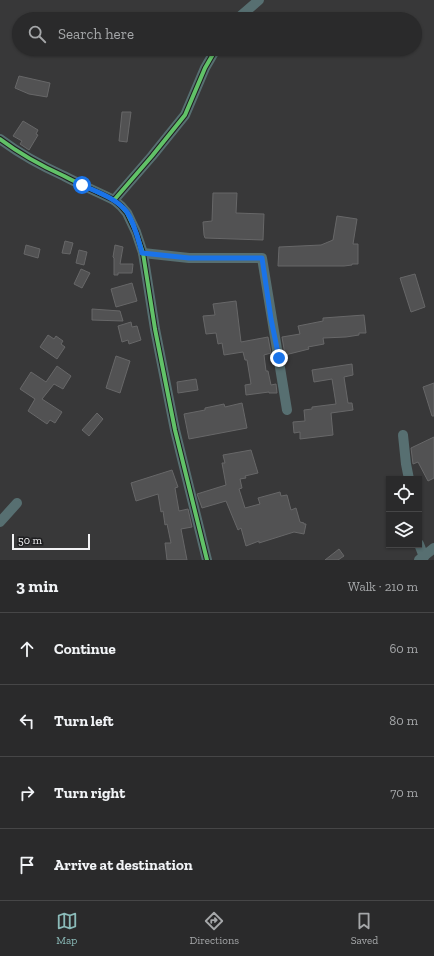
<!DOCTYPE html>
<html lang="en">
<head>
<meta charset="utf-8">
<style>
	body { margin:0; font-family:"Zilla Slab",serif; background:#323233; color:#f1f3f6 }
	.controls { position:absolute; right:12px; bottom:12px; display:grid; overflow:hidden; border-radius:0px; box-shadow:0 1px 3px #0004 }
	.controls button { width:36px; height:36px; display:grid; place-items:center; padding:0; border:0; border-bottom:1px solid #464647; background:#2a2a2b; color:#f1f3f6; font:20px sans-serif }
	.scale { position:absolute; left:12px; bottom:10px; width:78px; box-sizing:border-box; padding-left:4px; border:2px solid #f2f2f4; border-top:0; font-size:11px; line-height:14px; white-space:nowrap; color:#f2f2f4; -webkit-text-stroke:3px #1e1e20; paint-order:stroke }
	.stop { position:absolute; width:12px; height:12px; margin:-9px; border:3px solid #1a73e8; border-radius:50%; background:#fff }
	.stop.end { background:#1a73e8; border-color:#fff; box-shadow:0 1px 4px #0008 }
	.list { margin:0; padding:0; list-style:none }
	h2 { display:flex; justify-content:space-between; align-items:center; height:52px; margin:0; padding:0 16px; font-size:17px }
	h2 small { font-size:13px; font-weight:400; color:#a5a7a9 }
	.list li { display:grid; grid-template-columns:26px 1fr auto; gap:12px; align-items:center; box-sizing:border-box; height:72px; padding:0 16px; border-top:1px solid #464647 }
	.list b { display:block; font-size:15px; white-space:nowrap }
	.list em { font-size:13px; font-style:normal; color:#a5a7a9 }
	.icon { flex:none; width:22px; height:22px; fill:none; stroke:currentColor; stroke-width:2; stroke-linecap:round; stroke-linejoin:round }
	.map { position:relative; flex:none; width:434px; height:560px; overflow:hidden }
	.search { position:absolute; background:#2a2a2b; box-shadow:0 1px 3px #0004; left:12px; right:12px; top:12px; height:44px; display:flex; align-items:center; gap:10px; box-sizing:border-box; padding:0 14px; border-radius:22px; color:#a5a7a9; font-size:15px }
	.sheet { height:340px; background:#2a2a2b }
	nav { display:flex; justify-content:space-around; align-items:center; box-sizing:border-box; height:56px; border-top:1px solid #464647; background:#2a2a2b; font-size:11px; color:#a5a7a9 }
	nav a { display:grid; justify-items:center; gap:2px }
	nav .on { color:#8bbbb9 }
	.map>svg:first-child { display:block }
	.building { fill:#525253; stroke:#676768 }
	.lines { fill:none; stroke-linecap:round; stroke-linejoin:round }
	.minor { stroke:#576f71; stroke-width:10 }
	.cycleway-casing { stroke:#1e1e20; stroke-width:6 }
	.cycleway { stroke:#61c268; stroke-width:4 }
	.route { stroke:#1a73e8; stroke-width:5 }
</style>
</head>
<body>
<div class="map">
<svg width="434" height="560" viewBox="0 0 434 560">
	<rect width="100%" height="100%" fill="#383839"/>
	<g class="building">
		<path d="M19,76l31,7 -3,14 -18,-3 -14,-6z"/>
		<path d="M122,112h9l-4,30 -8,-1z"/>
		<path d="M23,121l15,9 -2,4 2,1 -9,15 -9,-6 2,-3 -9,-5z"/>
		<path d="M213,193h24l-1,20 28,1 -1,26 -58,-2 -1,-3 -1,-13 9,-1z"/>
		<path d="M337,216l20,3 -4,25h5v20h-6v1l-8,1h-66l1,-19 42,-2 12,-5z"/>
		<path d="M65,241l8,2 -3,11 -8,-1z"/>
		<path d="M26,245l14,4 -2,9 -14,-4z"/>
		<path d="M115,245l8,2 -3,17h13l-1,9h-14v2h-4v-17l-1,-1z"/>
		<path d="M79,250l8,2 -3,13 -8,-2z"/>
		<path d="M81,269l9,4 -8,15 -8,-4z"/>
		<path d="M415,274l10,33 -14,5 -11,-34z"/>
		<path d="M132,283l5,18 -21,6 -5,-18z"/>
		<path d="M236,301l5,41 27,-5 3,16 -7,2 2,16h2l3,14 5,-1 1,9h-8v-1l-23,3 -1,-10 6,-1 -4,-24h-2l-2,-8 -19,3 -2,-12 -4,1 -2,-11 -10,1 -3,-18 12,-1 -2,-11z"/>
		<path d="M92,309l28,2 3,10 -31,-1z"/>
		<path d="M364,315l2,18h-7v2l-13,2 -23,1 1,6 -16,3 1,2 -24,6 -3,-18 18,-3 -2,-8 25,-5v-3z"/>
		<path d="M131,322l1,5 5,-1 4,14 -12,4 -1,-4 -6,2 -4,-16z"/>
		<path d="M48,335l6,4 2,-3 7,5 -2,3 4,3 -8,12 -17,-12z"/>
		<path d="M116,356l14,5 -10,32 -14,-5z"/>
		<path d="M352,364l1,11 -9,2 4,26h4l1,7 -22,3 2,22 -33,4v-7l-6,1 -1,-11 12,-1 -1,-11 8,-1v-2l24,-3 -4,-25 -18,3 -2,-12z"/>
		<path d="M57,366l14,10 -8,13 -9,-5 -12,15 20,13 -7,11 -5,-3 -3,4 -19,-13 7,-12 -15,-10 11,-17 15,10z"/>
		<path d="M196,379l2,11 -20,3 -1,-11z"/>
		<path d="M434,383v33h-2l-9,-29z"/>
		<path d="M242,403l5,25 -58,11 -5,-25 21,-4v-2l19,-4 1,3z"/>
		<path d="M97,413l6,6 -14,17 -7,-6z"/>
		<path d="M434,437v41l-6,3 -10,-19 -5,2 -2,-16z"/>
		<path d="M251,450l7,23 -13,3 1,2 -6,1 2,9 -3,1 6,19 15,-4 -2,-6 22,-6 1,4 6,-1 4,15 5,-2 4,14 4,1v1h2l-2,10 -10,-2 -35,11v-2l-13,5 -5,-18 -3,2 -12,-29 -24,7 -5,-14 29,-9 -4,-22h3l-2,-8z"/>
		<path d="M172,470l6,17 -3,1 4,23 9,-2 4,18 -11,2 6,31h-20l-2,-17h6l-4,-19 -2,1 -2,-14 -2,1 -3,-18 -22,7 -5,-18z"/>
		<path d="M339,549l5,7 -6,4h-13z"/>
	</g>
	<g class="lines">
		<g class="minor">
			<path d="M237,19l22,-19"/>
			<path d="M0,139c20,15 42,27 64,37 17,9 34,16 50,24l7,6 6,7 9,19 7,21 12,76 20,101 32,130"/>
			<path d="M114,200l38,-44 33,-41 20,-47 11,-19"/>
			<path d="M143,253l46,5h73l25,152"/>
			<path d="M403,435l3,29 3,15"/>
			<path d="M0,522l17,-19"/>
			<path d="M419,544l5,13"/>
			<path d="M419,560l15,-12"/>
		</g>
		<g class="cycleway-casing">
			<g id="cycleway">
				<path d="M0,139c20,15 42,27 64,37 17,9 34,16 50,24l7,6 6,7 9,19 7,21 12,76 20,101 32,130"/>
				<path d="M114,200l38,-44 33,-41 20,-47 11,-19"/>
			</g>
		</g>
		<use href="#cycleway" class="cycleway"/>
	</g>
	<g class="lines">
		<path class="route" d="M82,185c15,7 34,13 45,27 8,12 11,27 15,41l47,5h73l9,61 8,39"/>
	</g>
</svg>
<div class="controls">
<button><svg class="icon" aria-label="locate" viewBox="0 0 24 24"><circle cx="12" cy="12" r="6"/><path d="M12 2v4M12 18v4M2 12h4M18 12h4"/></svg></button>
<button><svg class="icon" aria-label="layers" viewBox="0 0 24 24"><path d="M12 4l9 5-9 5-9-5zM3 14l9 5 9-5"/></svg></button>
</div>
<div class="scale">50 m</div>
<div class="stop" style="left:82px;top:185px"></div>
<div class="stop end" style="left:279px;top:358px"></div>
<div class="search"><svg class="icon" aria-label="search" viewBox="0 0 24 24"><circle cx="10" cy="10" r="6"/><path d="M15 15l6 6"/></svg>Search here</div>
</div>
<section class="sheet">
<h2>3 min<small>Walk · 210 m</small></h2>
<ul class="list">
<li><svg class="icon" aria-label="ahead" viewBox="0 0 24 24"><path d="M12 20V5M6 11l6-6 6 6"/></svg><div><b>Continue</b></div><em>60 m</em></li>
<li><svg class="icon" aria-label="left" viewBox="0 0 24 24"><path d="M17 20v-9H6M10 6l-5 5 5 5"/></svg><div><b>Turn left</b></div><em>80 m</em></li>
<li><svg class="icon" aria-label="right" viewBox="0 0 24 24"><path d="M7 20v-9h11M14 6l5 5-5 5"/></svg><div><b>Turn right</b></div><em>70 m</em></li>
<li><svg class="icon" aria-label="arrive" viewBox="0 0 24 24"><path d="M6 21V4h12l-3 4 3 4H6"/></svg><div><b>Arrive at destination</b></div></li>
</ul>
</section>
<nav>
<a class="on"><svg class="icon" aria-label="map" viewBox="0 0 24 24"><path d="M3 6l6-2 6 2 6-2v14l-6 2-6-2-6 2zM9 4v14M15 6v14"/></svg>Map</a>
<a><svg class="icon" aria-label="directions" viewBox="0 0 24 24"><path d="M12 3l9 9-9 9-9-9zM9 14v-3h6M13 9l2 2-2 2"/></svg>Directions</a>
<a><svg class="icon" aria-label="saved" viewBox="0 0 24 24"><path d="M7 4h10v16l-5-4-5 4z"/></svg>Saved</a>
</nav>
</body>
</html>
